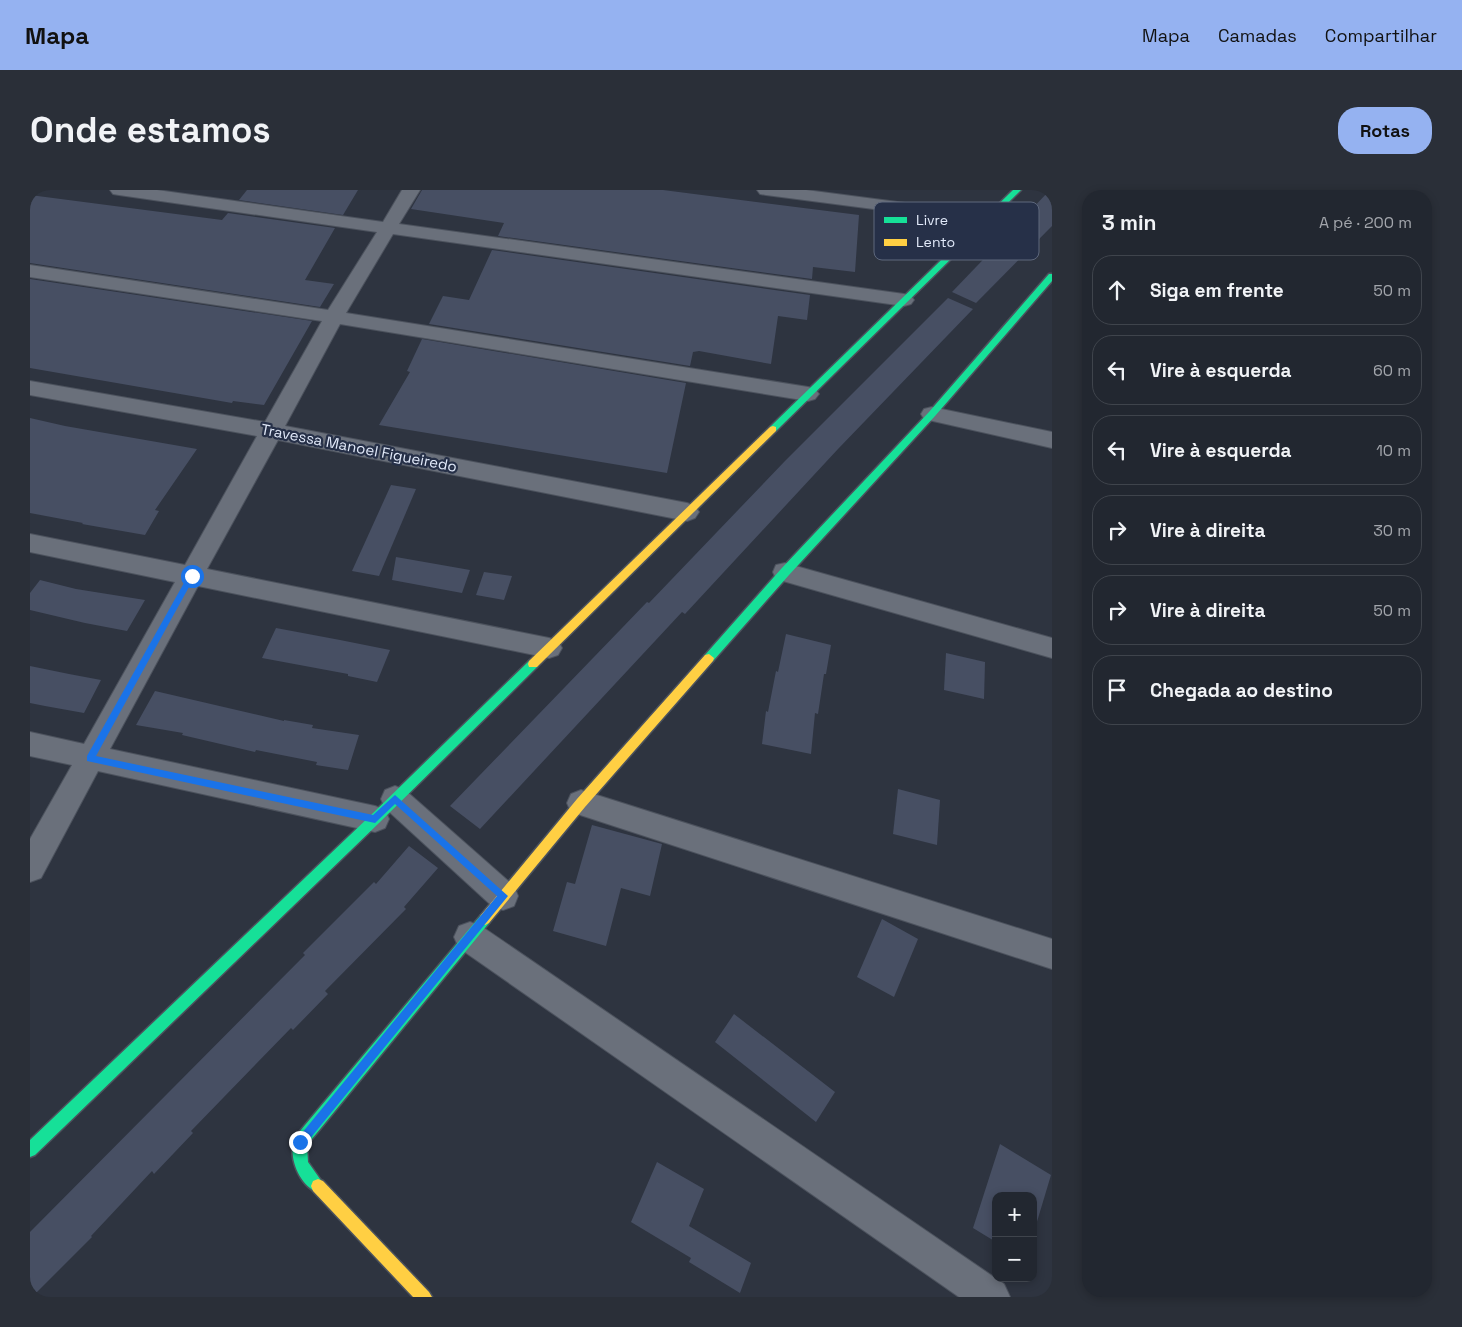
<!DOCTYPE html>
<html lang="pt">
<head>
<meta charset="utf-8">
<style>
	body { margin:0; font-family:"Space Grotesk",sans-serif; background:#2a2f38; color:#f1f3f6 }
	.controls { position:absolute; right:15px; bottom:15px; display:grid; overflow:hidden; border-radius:10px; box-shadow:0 2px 8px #0003 }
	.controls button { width:45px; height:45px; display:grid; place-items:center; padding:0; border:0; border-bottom:1px solid #3f444c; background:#222730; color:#f1f3f6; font:25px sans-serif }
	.stop { position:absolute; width:15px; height:15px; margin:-11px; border:4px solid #1a73e8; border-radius:50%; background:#fff }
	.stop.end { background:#1a73e8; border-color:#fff; box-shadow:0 1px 5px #0008 }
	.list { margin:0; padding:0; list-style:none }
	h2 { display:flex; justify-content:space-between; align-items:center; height:65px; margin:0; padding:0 20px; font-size:21px }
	h2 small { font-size:16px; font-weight:400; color:#a2a5ab }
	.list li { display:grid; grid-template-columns:32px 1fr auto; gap:15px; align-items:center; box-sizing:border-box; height:70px; margin:0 10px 10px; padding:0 10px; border:1px solid #3f444c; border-radius:20px }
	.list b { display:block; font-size:19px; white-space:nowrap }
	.list em { font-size:16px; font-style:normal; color:#a2a5ab }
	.icon { flex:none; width:28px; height:28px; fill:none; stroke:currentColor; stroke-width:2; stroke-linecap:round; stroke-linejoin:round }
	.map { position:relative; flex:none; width:1022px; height:1107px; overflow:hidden; border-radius:20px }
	header { display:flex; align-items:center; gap:30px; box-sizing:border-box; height:70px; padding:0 25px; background:#95b2f1; color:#111 }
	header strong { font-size:24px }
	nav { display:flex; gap:28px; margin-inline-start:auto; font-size:18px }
	.intro { display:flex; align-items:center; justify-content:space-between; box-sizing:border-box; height:120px; padding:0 30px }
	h1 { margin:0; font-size:35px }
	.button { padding:12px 22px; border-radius:20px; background:#95b2f1; color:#111; font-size:18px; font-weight:700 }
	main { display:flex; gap:30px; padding:0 30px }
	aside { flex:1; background:#222730; border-radius:20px; box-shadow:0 2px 8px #0003 }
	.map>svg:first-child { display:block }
	.building { fill:#474f63 }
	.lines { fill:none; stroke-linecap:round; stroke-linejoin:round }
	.street-casing { stroke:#4c525d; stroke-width:2 }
	.fast-casing { stroke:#4c525d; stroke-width:3 }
	.slow-casing { stroke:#4c525d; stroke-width:3 }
	.street { fill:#6a707b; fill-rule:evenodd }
	.fast { fill:#16e098; fill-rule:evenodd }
	.slow { fill:#ffcf43; fill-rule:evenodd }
	.route { fill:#1a73e8 }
	.labels { text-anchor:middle; stroke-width:4.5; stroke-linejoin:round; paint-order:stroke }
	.street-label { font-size:15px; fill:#e2eafa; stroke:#263048 }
	.key { fill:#263048; stroke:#5e687d; stroke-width:1 }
	.key-label { font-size:14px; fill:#e2eafa }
</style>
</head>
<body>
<header>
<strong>Mapa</strong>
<nav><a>Mapa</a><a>Camadas</a><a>Compartilhar</a></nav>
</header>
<div class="intro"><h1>Onde estamos</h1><a class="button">Rotas</a></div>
<main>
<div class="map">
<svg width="1022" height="1107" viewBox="0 0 1022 1107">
	<rect width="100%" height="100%" fill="#2e3440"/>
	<g class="building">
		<path d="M217,0h111l-15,25 -104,-15z"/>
		<path d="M392,0h241l196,25 -4,57 -42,-5 -1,12 -314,-43 6,-13 -93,-14z"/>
		<path d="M1020,0h2v36l-76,77 -24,-11z"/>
		<path d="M0,5l192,25 6,-7 107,15 -30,52 29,4 -14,23 -290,-44z"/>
		<path d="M462,60l318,45 -3,25 -29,-4 -7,48 -72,-13 -6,1 -3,14 -261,-42 14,-28 26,4z"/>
		<path d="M0,89l282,42 -48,84 -31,-4 -1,2 -202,-35z"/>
		<path d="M918,108l25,11 -135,140 -153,165 -3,-2 -202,217 -30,-23 172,-178 25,-26 2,1 136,-142z"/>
		<path d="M392,149l264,44 -19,90 -288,-48 31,-53 -3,-1z"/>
		<path d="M0,228l35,8 132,23 -42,61 4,1 -14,24 -63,-11 1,-1 -53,-10z"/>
		<path d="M361,295l25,4 -37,87 -27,-5z"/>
		<path d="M366,367l74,13 -8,23 -70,-13z"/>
		<path d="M454,382l28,4 -8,24 -28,-5z"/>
		<path d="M10,390l36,9 69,11 -18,31 -42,-8 -55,-13v-17z"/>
		<path d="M246,438l64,12 50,10 -13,32 -29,-6v-2l-86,-16z"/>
		<path d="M756,444l45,11 -5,29h-2l-6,40 -3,-1 -4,41 -49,-10 4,-33 2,1 8,-41 2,1z"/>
		<path d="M916,463l39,9 -1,37 -40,-9z"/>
		<path d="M0,476l39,8 32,6 -17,33 -39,-7 -15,-3z"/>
		<path d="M125,501l129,30v-1l29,5 -1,3 47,7 -11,35 -32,-5 1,-3 -61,-12 -1,2 -73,-17 1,-2 -47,-8z"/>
		<path d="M868,599l42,11 -3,45 -44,-11z"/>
		<path d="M562,635l70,19 -12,52 -29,-8 -15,58 -53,-15 14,-49 8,2z"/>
		<path d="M379,656l29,22 -34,39 2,2 -81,82 3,3 -35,36 -2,-2 -100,103 2,2 -39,41 -2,-3 -61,65 1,1 -60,60h-2v-65l275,-277 -2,-2 71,-71 2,2z"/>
		<path d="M852,729l36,20 -24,58 -37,-20z"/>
		<path d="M704,824l101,78 -19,30 -101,-80z"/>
		<path d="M970,954l51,31 -18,60v-39h-37v46l-23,-14z"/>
		<path d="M627,972l47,27 -15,37 62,37 -11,30 -51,-31 2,-4 -60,-36z"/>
	</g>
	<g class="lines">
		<g class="street-casing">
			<g id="street">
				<path d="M80,0h47l226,32 19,-32h18l-21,34 505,70 7,2 3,4 -3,4 -7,2 -511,-72 -47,79 462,74 7,2 4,5 -4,5 -7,2 -468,-77 -55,102 402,77 8,3 4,6 -4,6 -8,3 -409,-81 -71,129 342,69 9,3 4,7 -4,7 -9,3 -351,-72 -88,163 265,57 10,4 4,9 -4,9 -10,4 -277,-61 -57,107 -11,4v-43l42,-74 -42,-9v-24l54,12 91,-162 -145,-30v-18l155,31 72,-129 -227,-41v-14l235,41 57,-101 -292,-44v-12l298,45 49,-78 -258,-37 -6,-1z"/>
				<path d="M727,0h49l183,24 6,1 3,4 -3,4 -6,1 -223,-29 -6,-1z"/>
				<path d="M902,217l120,25v16l-128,-29 -3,-5 3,-5z"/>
				<path d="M755,373l267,75v20l-276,-79 -3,-7 3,-7z"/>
				<path d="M365,596l10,4 109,96 4,10 -4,10 -11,4 -11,-4 -107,-98 -4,-9 4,-9z"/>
				<path d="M551,600l471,149v30l-481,-157 -4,-9 4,-9z"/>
				<path d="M440,732l11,4 523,358 6,13h-51l-500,-349 -5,-11 5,-11z"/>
			</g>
		</g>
		<g class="fast-casing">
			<g id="fast">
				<path d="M983,0h8l-245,241h-6v-4z"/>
				<path d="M1019,84h3v7l-117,135 -146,159 -76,86h-8l-1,-3 1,-3 76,-86 148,-157z"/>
				<path d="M503,470l5,4 -1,3 -158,156 -344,332 -5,2v-17l341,-325 158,-154z"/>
				<path d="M455,723l4,2 2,4 -2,4 -182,222 1,17 17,24 -2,5 -5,2c-19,-8 -31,-37 -23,-56l186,-222z"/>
			</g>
		</g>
		<g class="slow-casing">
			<g id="slow">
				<path d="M743,236l3,1v4l-239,236h-8l-1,-3 1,-3 241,-234z"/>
				<path d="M679,464l5,4 -1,3 -128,146 -96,116 -4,2 -4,-2 -2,-4 2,-4 96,-116 128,-144z"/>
				<path d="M288,989l5,2 106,111 3,5h-19l-100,-106 -2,-5 2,-5z"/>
			</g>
		</g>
		<use href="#street" class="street"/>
		<use href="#fast" class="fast"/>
		<use href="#slow" class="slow"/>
	</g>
	<path class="route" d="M162,383l3,3 -99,180 277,59 22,-20 113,101 -204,250 -4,2 -3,-2 -2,-4 2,-3 200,-243 -102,-92 -20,19 -288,-62v-5l102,-182z"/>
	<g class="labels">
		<g class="street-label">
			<text transform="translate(329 258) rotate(11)" y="5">Travessa Manoel Figueiredo</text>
		</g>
	</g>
	<rect x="844" y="12" width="165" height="58" rx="8" class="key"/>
	<rect x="854" y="27" width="23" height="6" fill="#16e098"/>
	<rect x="854" y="49" width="23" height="7" fill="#ffcf43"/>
	<g class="key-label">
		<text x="886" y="35">Livre</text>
		<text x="886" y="57">Lento</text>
	</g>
</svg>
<div class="controls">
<button>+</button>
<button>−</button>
</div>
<div class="stop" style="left:162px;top:386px"></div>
<div class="stop end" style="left:270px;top:952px"></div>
</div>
<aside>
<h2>3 min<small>A pé · 200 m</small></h2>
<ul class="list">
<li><svg class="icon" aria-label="ahead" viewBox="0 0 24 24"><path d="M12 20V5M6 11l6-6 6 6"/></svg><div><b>Siga em frente</b></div><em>50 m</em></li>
<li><svg class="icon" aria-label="left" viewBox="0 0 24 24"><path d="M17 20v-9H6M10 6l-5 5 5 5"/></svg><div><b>Vire à esquerda</b></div><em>60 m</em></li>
<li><svg class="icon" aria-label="left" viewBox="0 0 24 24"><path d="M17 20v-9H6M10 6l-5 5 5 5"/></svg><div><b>Vire à esquerda</b></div><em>10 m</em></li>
<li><svg class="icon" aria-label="right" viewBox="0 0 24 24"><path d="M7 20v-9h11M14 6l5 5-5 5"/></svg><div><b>Vire à direita</b></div><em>30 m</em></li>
<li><svg class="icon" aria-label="right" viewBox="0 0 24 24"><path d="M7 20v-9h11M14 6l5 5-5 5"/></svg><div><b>Vire à direita</b></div><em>50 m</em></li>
<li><svg class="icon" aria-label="arrive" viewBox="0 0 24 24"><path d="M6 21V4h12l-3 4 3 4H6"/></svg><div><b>Chegada ao destino</b></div></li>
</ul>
</aside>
</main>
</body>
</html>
